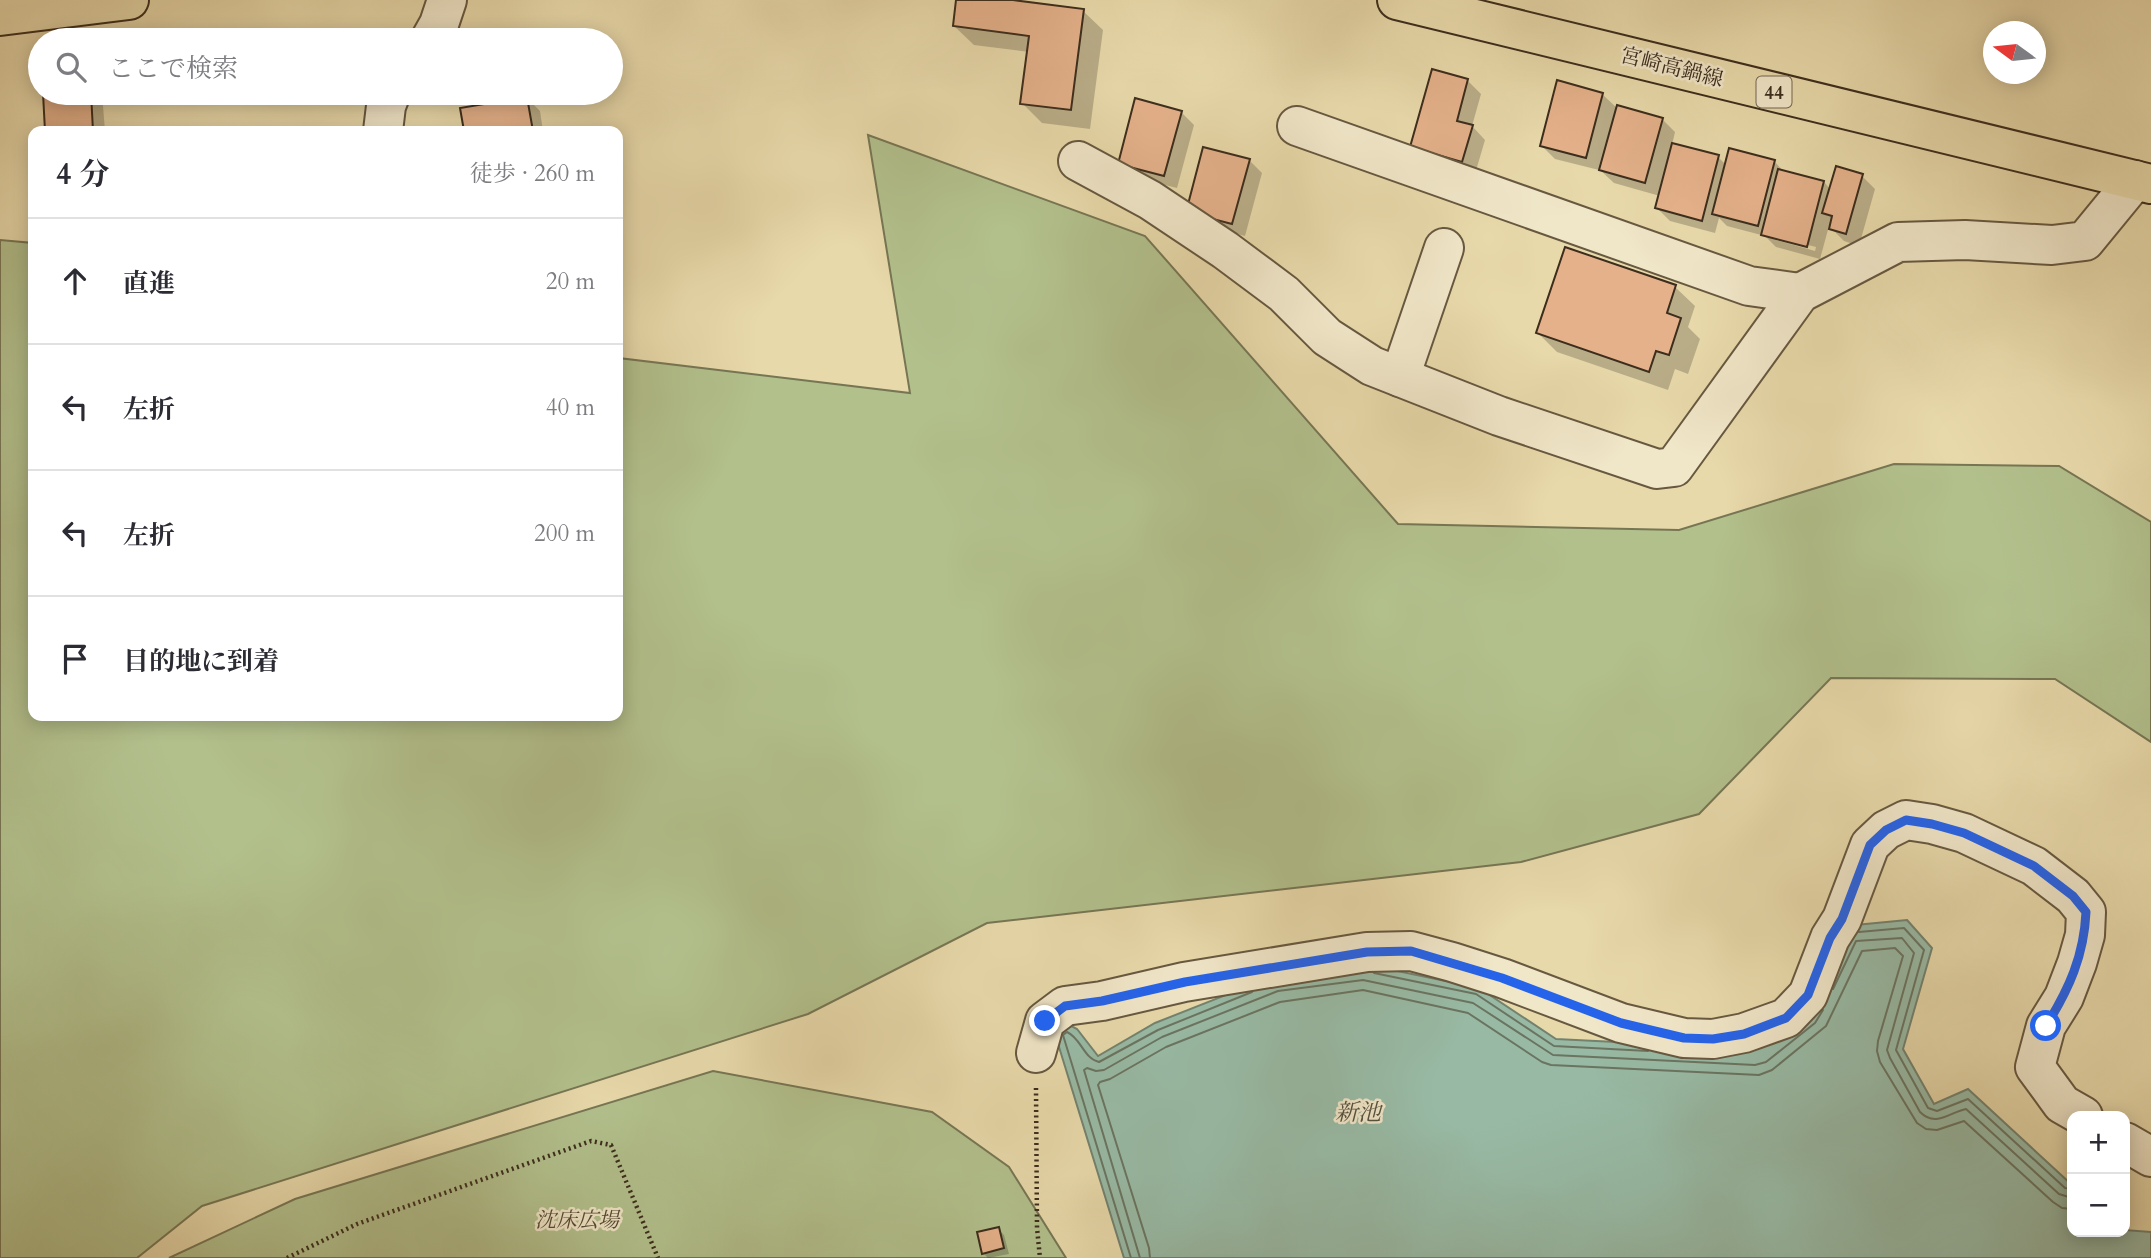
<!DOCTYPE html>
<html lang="ja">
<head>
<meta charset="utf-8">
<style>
	body { margin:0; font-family:Cardo,"Noto Serif JP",serif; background:#f2f2f3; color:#2b2b33 }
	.controls { position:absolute; right:21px; bottom:21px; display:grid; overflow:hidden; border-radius:14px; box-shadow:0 4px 18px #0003 }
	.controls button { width:63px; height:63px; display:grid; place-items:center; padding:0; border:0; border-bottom:2px solid #e1e1e2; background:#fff; color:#2b2b33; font:35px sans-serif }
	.compass { position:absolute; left:1983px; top:21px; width:63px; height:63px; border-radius:50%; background:#fff; box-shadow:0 4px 18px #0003; rotate:285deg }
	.stop { position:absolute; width:21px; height:21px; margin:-16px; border:5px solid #2563eb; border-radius:50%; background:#fff }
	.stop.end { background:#2563eb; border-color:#fff; box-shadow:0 2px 7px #0008 }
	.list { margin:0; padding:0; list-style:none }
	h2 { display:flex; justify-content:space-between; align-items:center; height:91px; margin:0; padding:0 28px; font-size:30px }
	h2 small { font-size:23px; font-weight:400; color:#7c7c81 }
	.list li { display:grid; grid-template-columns:46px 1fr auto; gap:21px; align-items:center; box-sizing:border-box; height:126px; padding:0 28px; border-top:2px solid #e1e1e2 }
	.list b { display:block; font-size:26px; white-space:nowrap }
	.list em { font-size:23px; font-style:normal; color:#7c7c81 }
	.icon { flex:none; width:38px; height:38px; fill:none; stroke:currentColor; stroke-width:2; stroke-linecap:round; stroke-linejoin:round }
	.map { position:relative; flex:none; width:2151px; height:1258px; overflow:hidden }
	.search { position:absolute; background:#fff; box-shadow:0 4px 18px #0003; left:28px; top:28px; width:595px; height:77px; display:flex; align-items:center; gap:18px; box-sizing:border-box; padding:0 24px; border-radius:38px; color:#7c7c81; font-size:26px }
	.panel { position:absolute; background:#fff; box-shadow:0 4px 18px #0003; left:28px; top:126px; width:595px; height:595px; border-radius:14px }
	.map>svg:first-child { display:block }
	.green { fill:#b2c08c; stroke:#777654; stroke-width:2 }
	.water { fill:#98baa5; stroke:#73826f; stroke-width:2 }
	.shadow { fill:#0003; fill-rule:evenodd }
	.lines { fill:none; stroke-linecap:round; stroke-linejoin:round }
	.shore { stroke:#6a7461; stroke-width:2 }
	.building { fill:#e4b18a; stroke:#3c2d1d; stroke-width:2 }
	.minor-casing { stroke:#675840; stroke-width:42 }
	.major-casing { stroke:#3c2d1d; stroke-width:42 }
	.path { stroke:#3c2d1d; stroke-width:4.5; stroke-dasharray:2 3.5; stroke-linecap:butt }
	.minor { stroke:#f0e6c8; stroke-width:38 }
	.major { stroke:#e8d9aa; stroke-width:38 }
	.route { stroke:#2563eb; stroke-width:9 }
	.labels { text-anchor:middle; stroke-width:5; stroke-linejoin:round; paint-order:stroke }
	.shield { fill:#f0e6c8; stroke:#726450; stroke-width:2 }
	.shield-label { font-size:19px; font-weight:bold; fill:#3c2d1d }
	.street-label { font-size:21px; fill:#3c2d1d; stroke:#f0e6c8 }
	.park-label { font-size:21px; font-style:italic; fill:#544a33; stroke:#f0e6c8 }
	.water-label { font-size:23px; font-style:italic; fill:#53503f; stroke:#f0e6c8 }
</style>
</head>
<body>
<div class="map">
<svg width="2151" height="1258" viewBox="0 0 2151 1258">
	<rect width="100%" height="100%" fill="#e8d9aa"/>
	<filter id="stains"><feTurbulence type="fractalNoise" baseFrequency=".00286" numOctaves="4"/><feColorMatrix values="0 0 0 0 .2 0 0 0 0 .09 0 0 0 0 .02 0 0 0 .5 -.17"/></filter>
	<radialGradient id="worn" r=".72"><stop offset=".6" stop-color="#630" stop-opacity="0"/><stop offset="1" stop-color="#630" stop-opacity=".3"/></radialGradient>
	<g class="green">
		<path d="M868,135l277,101 253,288 281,6 215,-66 165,2 92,56v220l-96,-63 -224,-1 -132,136 -178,48 -534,61 -179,91 -606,192 -65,52h-137v-1018l33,3v473h585v-358l292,35z"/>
		<path d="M713,1071l219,41 77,55 57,91h-897l126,-59z"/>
	</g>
	<path class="water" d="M1907,920l25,28 -29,101 31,55 34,-15 104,96v47h53v-2l26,2v26h-1027l-69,-224 9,-12 13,7 21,27 57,-33 119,-47 90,-12 115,24 77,51 200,10 50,-39 39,-84z"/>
	<g class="shadow">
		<path d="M958,0h41l84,11 20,19 -13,99 -48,-6 -20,-20 7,-51 -55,-7 -20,-19z"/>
		<path d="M1433,71l35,10 13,13 -9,32 13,14 -10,34 -50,-15z"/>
		<path d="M45,93h57l3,38h-58z"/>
		<path d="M311,93h28l-20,8z"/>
		<path d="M1602,94l16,15 44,10 13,13 -3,13 46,12 8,8 4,-15 45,12 10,11 39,9 7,8 31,-14 13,13 -16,57 -15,-5 -15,-15 -9,33 -44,-12 -11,-11 -38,-10 -8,-8 -4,15 -45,-12 -13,-13 3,-12 -46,-13 -15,-14v1l-44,-11 -13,-13zM1776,237l40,10 -1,4 -39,-11z"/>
		<path d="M527,98l13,13 3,20h-77l-4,-22z"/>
		<path d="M1181,112l13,13 -17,63 -44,-11 -13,-14z"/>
		<path d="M1249,160l13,13 -17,63 -44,-11z"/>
		<path d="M1675,287l20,19 -7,21 12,12 -12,35 -13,-5 -7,21 -111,-38 -19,-19z"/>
		<path d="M998,1229l6,6 5,19 -21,4 -5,-5z"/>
	</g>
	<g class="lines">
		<g class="shore">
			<path d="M1859,932l45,-4 20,22 -28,100 32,58 9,3 31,-12 97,89 7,1"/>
			<path d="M1374,973l102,21 78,52 94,5"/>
			<path d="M1833,989l23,-48 46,-3 12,15 -27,97 3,8 30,54c16,16 30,0 46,-3l93,85 13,4"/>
			<path d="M1131,1258l-68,-223 4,-3c14,6 17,27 32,30l59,-32 94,-38"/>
			<path d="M1140,1258l-56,-188 3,-2 9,3 8,-1 58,-33 116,-46 85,-11 110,23 80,52 202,10 11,-3 49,-39 8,-13"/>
			<path d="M1150,1258l-1,-10 -51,-163 2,-3 10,-3 56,-32 114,-45 83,-12 105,23 74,49 9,3 208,10 13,-5 54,-44 36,-75 33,-3 8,8 -25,85 -1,10 3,11 37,61 9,6 11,1 27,-9 89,81 9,6 10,1"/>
		</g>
	</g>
	<g class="building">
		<path d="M956,0h57l71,9 -13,101 -51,-6 9,-68 -76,-10z"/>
		<path d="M1432,69l36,10 -11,42 16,4 -11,37 -52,-15z"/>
		<path d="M1557,80l46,13 -17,65 -46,-12z"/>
		<path d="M43,93h48l2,38h-48z"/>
		<path d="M527,97l6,34h-69l-4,-23z"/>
		<path d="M1135,98l47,13 -18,65 -46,-12z"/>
		<path d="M1617,105l46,13 -18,65 -46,-13z"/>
		<path d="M1672,143l47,12 -17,66 -47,-13z"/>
		<path d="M1203,147l47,12 -18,65 -46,-12z"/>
		<path d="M1729,148l46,12 -17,66 -46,-12z"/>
		<path d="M1836,166l27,8 -17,60 -17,-5 3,-13 -10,-3z"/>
		<path d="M1778,169l46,12 -17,66 -46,-12z"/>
		<path d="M1565,247l111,38 -9,28 14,5 -12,37 -13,-4 -7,21 -113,-39z"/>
		<path d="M999,1227l5,21 -22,6 -5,-22z"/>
	</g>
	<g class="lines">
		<g class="minor-casing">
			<g id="minor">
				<path d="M430,40l9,-16 8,-24"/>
				<path d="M1297,126l452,160 51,7"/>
				<path d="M383,131l3,-25 5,-13"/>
				<path d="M1078,161l72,39 75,50 59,44 43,43 45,29 127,50 158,53 17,-2 126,-174 98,-51 67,-2 87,5 33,-4 50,-61"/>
				<path d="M1400,377l44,-129"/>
				<path d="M1036,1053l9,-32 20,-15 37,-5 82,-19 183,-30 44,-1 41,11 50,16 119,45 63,15 29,1 31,-6 42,-15 22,-23 22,-57 12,-19 28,-74 16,-15 20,-10 26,4 32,9 70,33 39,30 13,16 -1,23 -8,28 -13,34 -18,29 -11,41 27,37 21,12"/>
				<path d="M2125,1142l26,15"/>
			</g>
		</g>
		<g class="major-casing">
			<g id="major">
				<path d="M1397,0l754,184"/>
				<path d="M0,16l129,-16"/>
			</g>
		</g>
		<g class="path">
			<path d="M1036,1088l1,140 3,30"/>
			<path d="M287,1258l70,-34 234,-83 20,4 47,113"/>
		</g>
		<use href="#minor" class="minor"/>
		<use href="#major" class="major"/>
	</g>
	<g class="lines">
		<path class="route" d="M1045,1021l20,-15 37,-5 83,-19 182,-30 44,-1 91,27 119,45 63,15 29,1 31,-5 42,-16 22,-23 22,-57 12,-19 28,-74 16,-15 20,-10 26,4 32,9 70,33 39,30 13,16c-2,44 -17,77 -40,114"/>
	</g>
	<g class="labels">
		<rect class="shield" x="1756.5" y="76.5" width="35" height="31" rx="5"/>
		<g class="shield-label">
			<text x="1774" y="99">44</text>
		</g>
		<g class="street-label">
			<text transform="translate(1672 67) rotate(14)" y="7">宮崎高鍋線</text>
		</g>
		<g class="park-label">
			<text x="577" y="1227">沈床広場</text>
		</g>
		<g class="water-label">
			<text x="1358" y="1120">新池</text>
		</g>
	</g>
	<rect width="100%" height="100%" filter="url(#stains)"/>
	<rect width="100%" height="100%" fill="url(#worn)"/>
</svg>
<div class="controls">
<button>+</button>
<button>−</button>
</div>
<svg class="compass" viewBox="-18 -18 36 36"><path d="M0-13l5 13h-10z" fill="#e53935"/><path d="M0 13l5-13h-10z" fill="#7c7c81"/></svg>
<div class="stop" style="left:2046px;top:1026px"></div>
<div class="stop end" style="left:1045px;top:1021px"></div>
<div class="search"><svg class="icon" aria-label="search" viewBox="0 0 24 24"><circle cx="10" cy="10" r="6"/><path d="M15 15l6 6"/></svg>ここで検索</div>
<section class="panel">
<h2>4 分<small>徒歩 · 260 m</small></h2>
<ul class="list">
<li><svg class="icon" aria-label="ahead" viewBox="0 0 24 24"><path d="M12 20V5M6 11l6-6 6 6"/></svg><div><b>直進</b></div><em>20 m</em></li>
<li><svg class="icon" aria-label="left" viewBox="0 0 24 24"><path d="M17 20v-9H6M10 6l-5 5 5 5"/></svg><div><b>左折</b></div><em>40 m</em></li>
<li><svg class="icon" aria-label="left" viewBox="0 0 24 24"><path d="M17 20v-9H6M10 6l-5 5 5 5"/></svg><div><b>左折</b></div><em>200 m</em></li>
<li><svg class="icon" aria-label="arrive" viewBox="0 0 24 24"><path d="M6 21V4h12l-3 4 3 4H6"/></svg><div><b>目的地に到着</b></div></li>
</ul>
</section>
</div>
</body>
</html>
